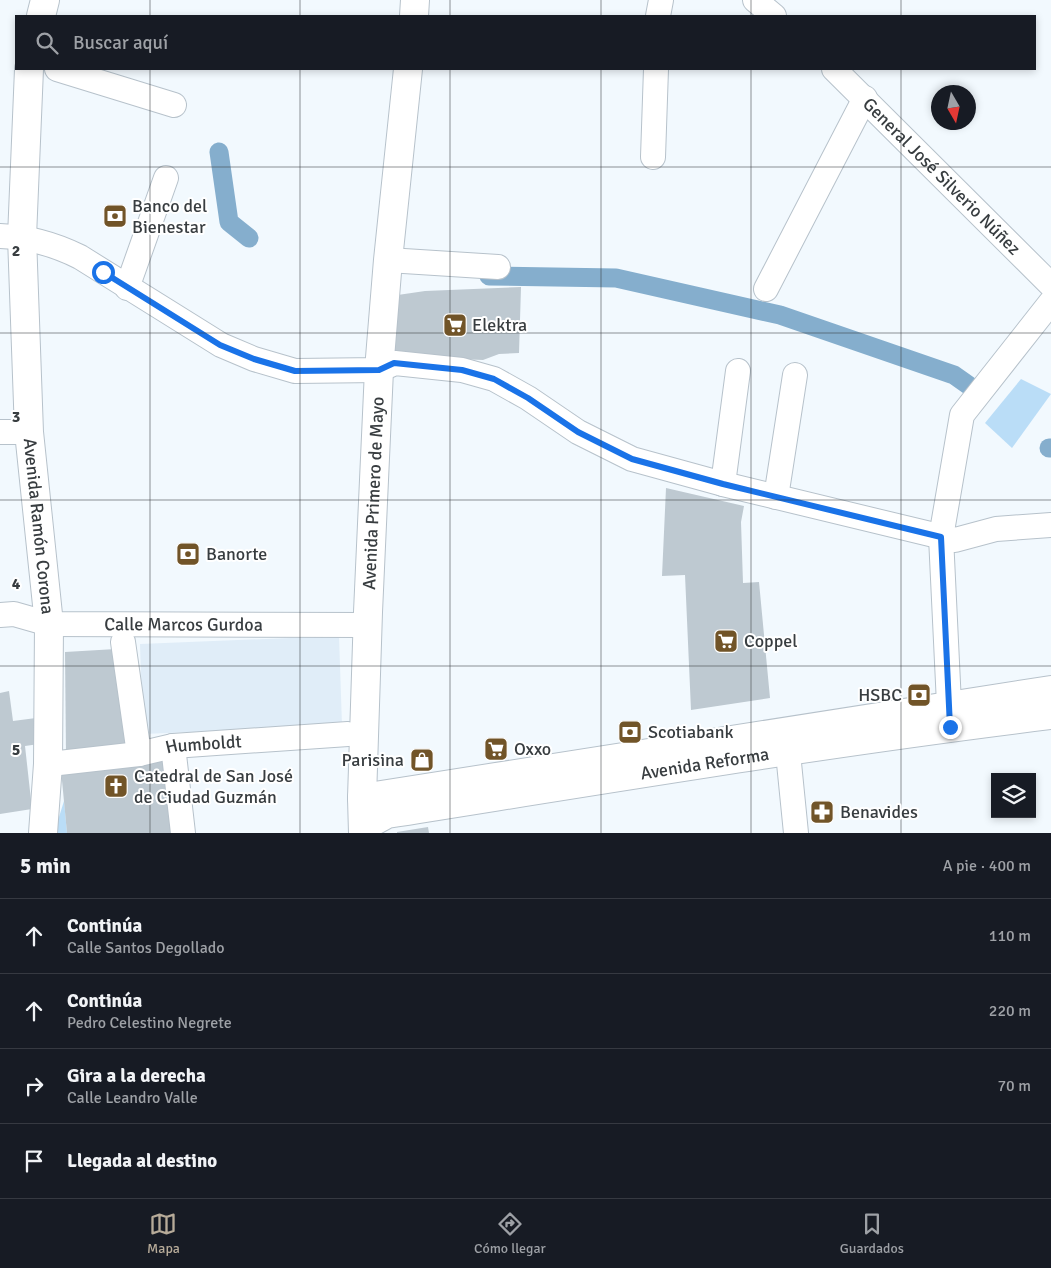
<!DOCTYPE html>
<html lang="es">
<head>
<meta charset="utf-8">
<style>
	body { margin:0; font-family:Signika,sans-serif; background:#242831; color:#f1f3f6 }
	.controls { position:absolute; right:15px; bottom:15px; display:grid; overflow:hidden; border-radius:0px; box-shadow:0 2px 8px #0003 }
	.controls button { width:45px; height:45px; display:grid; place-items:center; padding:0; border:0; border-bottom:1px solid #363941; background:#171b24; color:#f1f3f6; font:25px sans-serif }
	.compass { position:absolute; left:931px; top:85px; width:45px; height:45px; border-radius:50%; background:#171b24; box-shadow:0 2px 8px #0003; rotate:171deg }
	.stop { position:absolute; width:15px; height:15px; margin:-11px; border:4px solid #1a73e8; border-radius:50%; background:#fff }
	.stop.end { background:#1a73e8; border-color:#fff; box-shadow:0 1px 5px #0008 }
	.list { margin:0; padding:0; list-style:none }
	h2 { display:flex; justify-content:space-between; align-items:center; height:65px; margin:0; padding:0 20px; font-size:21px }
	h2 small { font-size:16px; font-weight:400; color:#9ea1a6 }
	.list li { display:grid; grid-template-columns:32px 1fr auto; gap:15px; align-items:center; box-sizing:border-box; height:75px; padding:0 20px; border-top:1px solid #363941 }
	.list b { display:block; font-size:19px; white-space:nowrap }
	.list p { margin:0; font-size:16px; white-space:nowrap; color:#9ea1a6 }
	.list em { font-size:16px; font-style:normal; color:#9ea1a6 }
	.icon { flex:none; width:28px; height:28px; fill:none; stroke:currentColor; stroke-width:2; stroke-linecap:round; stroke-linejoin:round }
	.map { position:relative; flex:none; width:1051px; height:833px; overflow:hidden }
	.search { position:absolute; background:#171b24; box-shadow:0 2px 8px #0003; left:15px; right:15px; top:15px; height:55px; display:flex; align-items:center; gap:12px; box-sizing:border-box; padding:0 18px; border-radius:0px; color:#9ea1a6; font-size:19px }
	.sheet { height:365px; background:#171b24 }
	nav { display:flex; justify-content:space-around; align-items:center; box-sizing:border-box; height:70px; border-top:1px solid #363941; background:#171b24; font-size:14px; color:#9ea1a6 }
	nav a { display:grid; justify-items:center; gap:2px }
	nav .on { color:#b7ab99 }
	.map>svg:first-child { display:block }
	.built { fill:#e0edf8 }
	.green { fill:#baddf7 }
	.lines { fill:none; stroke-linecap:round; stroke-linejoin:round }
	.canal { stroke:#85aecd; stroke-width:19 }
	.building { fill:#bec9d1 }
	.minor-casing { stroke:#b7c2cb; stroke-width:26 }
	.major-casing { stroke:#b7c2cb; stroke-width:30 }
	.minor { stroke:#fff; stroke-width:24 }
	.major { stroke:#fff; stroke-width:28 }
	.route { stroke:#1a73e8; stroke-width:6 }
	.grid { fill:none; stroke:#383d40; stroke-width:1; stroke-opacity:0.55 }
	.labels { text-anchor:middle; stroke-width:4; stroke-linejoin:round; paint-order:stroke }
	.street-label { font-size:18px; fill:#383d40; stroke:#fff }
	.poi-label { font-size:18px; fill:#383d40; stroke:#fff; text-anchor:start }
	.grid-label { font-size:16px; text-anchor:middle; font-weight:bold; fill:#383d40; stroke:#fff; stroke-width:4; stroke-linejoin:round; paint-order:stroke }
</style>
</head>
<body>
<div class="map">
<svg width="1051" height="833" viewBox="0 0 1051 833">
	<rect width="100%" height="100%" fill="#f2f9fe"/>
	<path class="built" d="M339,636l3,90 -199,8 -3,-90z"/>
	<g class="green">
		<path d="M1021,379l30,15 -39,54 -27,-25z"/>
		<path d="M64,801l3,32h-13z"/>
	</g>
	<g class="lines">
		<g class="canal">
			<path d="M219,152l10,70 20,16"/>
			<path d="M489,276l127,2 164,37 174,60 17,12"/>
			<path d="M1049,448h2"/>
		</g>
	</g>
	<g class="building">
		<path d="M521,287l-2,66 -20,1 -16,6 -94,-4 2,-60 34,-5z"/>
		<path d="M666,488l78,18 -3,16 2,61 16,-1 11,116 -79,12 -6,-135 -23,1z"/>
		<path d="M116,649l17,100 -67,6 -1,-103z"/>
		<path d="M9,691l4,30 23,-3 3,26 -14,2 7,63 -32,5v-121z"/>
		<path d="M167,760l7,73h-107l-6,-63z"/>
		<path d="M428,827l1,6h-32v-1z"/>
	</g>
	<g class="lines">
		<g class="minor-casing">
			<g id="minor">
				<path d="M755,0l19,16"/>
				<path d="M658,16l3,-16"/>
				<path d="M57,69l117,36"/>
				<path id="s1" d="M834,69l217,216"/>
				<path d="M653,157l3,-88"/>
				<path d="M0,236c29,1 54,8 80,21l141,88 33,14 41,12 84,-1 16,-7 67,7 32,9 34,19 50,34 54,27 91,25 232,56 41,-11 55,-4"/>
				<path d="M388,260l110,7"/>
				<path d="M127,288l39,-110"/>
				<path d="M766,289l99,-191"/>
				<path d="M0,432h29"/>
				<path d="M723,484l15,-113"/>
				<path d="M776,497l19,-122"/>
				<path id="s2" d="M0,615l14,-1 35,10 319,1"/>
				<path d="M123,642l16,112"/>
				<path d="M950,725l-9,-188 21,-122 89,-113"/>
				<path d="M786,733l10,100"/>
				<path d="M173,746l10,87"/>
				<path id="s3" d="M59,763l80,-9 34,-8 175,-12"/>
			</g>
		</g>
		<g class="major-casing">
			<g id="major">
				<path d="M41,16l4,-16"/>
				<path d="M414,16l1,-16"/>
				<path id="s4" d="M29,69l-7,168 7,195 20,192 -1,140 -5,69"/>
				<path d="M362,798l689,-108"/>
				<path id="s5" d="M363,827l24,-13c221,-35 442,-72 664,-99"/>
				<path id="s6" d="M363,833l-1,-35 6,-186 11,-242 9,-110 20,-191"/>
			</g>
		</g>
		<use href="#minor" class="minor"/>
		<use href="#major" class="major"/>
	</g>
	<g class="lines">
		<path class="route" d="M103,272l117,73 34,14 41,12 84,-1 15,-7 68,7 32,9 34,19 50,34 54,27 91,25 218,53 9,190"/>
	</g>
	<path class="grid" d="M150,0v16M300,0v16M450,0v16M601,0v16M751,0v16M901,0v16M150,69v764M300,69v764M450,69v764M601,69v764M751,69v764M901,69v764M0,167h1051M0,333h1051M0,500h1051M0,666h1051"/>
	<defs>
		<g id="bank-square" transform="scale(1.25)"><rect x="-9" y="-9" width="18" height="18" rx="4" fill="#715428" stroke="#fff"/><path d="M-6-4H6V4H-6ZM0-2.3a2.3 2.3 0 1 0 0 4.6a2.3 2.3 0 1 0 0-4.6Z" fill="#fff"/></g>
		<g id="supermarket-square" transform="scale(1.25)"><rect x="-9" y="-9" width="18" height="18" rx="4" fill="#715428" stroke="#fff"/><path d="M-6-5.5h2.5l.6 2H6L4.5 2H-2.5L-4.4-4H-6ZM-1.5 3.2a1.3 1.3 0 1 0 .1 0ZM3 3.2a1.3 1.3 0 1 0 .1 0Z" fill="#fff"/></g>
		<g id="shop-square" transform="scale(1.25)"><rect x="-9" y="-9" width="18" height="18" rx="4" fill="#715428" stroke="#fff"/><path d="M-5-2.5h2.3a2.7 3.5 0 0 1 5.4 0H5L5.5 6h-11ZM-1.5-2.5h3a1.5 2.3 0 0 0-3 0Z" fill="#fff"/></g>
		<g id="church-square" transform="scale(1.25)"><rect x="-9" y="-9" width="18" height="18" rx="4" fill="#715428" stroke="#fff"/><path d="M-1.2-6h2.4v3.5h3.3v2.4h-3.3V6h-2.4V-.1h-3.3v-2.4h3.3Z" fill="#fff"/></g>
		<g id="pharmacy-square" transform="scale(1.25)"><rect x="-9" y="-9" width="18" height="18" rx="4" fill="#715428" stroke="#fff"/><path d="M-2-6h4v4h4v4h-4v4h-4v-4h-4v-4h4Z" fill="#fff"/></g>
	</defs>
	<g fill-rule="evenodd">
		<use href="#bank-square" x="115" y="216"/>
		<use href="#supermarket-square" x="455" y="325"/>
		<use href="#bank-square" x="188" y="554"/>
		<use href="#supermarket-square" x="726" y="641"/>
		<use href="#bank-square" x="919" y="695"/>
		<use href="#bank-square" x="630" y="732"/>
		<use href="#supermarket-square" x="496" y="749"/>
		<use href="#shop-square" x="422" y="760"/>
		<use href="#church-square" x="116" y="786"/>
		<use href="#pharmacy-square" x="822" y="812"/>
	</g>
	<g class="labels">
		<g class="street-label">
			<text dy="6" stroke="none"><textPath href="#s1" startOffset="152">General José Silverio Núñez</textPath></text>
			<text dy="6" stroke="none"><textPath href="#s6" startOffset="340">Avenida Primero de Mayo</textPath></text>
			<text dy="6" stroke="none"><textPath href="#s4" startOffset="458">Avenida Ramón Corona</textPath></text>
			<text dy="6" stroke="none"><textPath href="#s2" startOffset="185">Calle Marcos Gurdoa</textPath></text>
			<text dy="6" stroke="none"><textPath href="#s3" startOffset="146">Humboldt</textPath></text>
			<text dy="6" stroke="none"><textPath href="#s5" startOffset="349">Avenida Reforma</textPath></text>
		</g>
		<g class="poi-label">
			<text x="132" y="212">Banco del<tspan x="132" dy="21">Bienestar</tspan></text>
			<text x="472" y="331">Elektra</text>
			<text x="206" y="560">Banorte</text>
			<text x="744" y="647">Coppel</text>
			<text x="902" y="701" text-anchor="end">HSBC</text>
			<text x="648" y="738">Scotiabank</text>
			<text x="514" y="755">Oxxo</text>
			<text x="404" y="766" text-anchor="end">Parisina</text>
			<text x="134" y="782">Catedral de San José<tspan x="134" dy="21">de Ciudad Guzmán</tspan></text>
			<text x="840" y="818">Benavides</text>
		</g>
	</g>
	<g class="grid-label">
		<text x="16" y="256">2</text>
		<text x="16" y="422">3</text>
		<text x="16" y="589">4</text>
		<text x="16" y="755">5</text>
	</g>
</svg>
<div class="controls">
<button><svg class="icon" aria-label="layers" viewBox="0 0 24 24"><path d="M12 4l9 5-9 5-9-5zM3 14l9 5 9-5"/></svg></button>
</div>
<svg class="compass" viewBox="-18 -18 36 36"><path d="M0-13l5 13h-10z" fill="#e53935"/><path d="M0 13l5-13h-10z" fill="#9ea1a6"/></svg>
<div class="stop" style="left:103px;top:272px"></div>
<div class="stop end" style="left:950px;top:727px"></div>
<div class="search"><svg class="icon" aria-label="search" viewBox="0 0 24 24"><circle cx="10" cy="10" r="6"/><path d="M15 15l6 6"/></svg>Buscar aquí</div>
</div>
<section class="sheet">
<h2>5 min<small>A pie · 400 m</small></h2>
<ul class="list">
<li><svg class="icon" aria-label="ahead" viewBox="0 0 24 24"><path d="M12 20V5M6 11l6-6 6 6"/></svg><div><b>Continúa</b><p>Calle Santos Degollado</p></div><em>110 m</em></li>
<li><svg class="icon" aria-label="ahead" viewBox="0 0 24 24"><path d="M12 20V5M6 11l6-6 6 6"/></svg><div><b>Continúa</b><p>Pedro Celestino Negrete</p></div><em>220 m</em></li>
<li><svg class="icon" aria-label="right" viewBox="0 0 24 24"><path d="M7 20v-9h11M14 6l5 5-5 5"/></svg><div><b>Gira a la derecha</b><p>Calle Leandro Valle</p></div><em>70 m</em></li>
<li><svg class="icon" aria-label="arrive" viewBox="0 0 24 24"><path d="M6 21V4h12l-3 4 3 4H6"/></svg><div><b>Llegada al destino</b></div></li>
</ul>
</section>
<nav>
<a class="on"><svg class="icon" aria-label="map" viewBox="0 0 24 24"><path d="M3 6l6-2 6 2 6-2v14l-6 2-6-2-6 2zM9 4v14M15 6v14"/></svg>Mapa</a>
<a><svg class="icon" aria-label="directions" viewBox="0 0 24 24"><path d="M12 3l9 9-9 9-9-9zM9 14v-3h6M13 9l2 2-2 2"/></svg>Cómo llegar</a>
<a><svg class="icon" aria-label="saved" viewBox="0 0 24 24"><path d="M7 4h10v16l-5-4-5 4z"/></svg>Guardados</a>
</nav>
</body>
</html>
